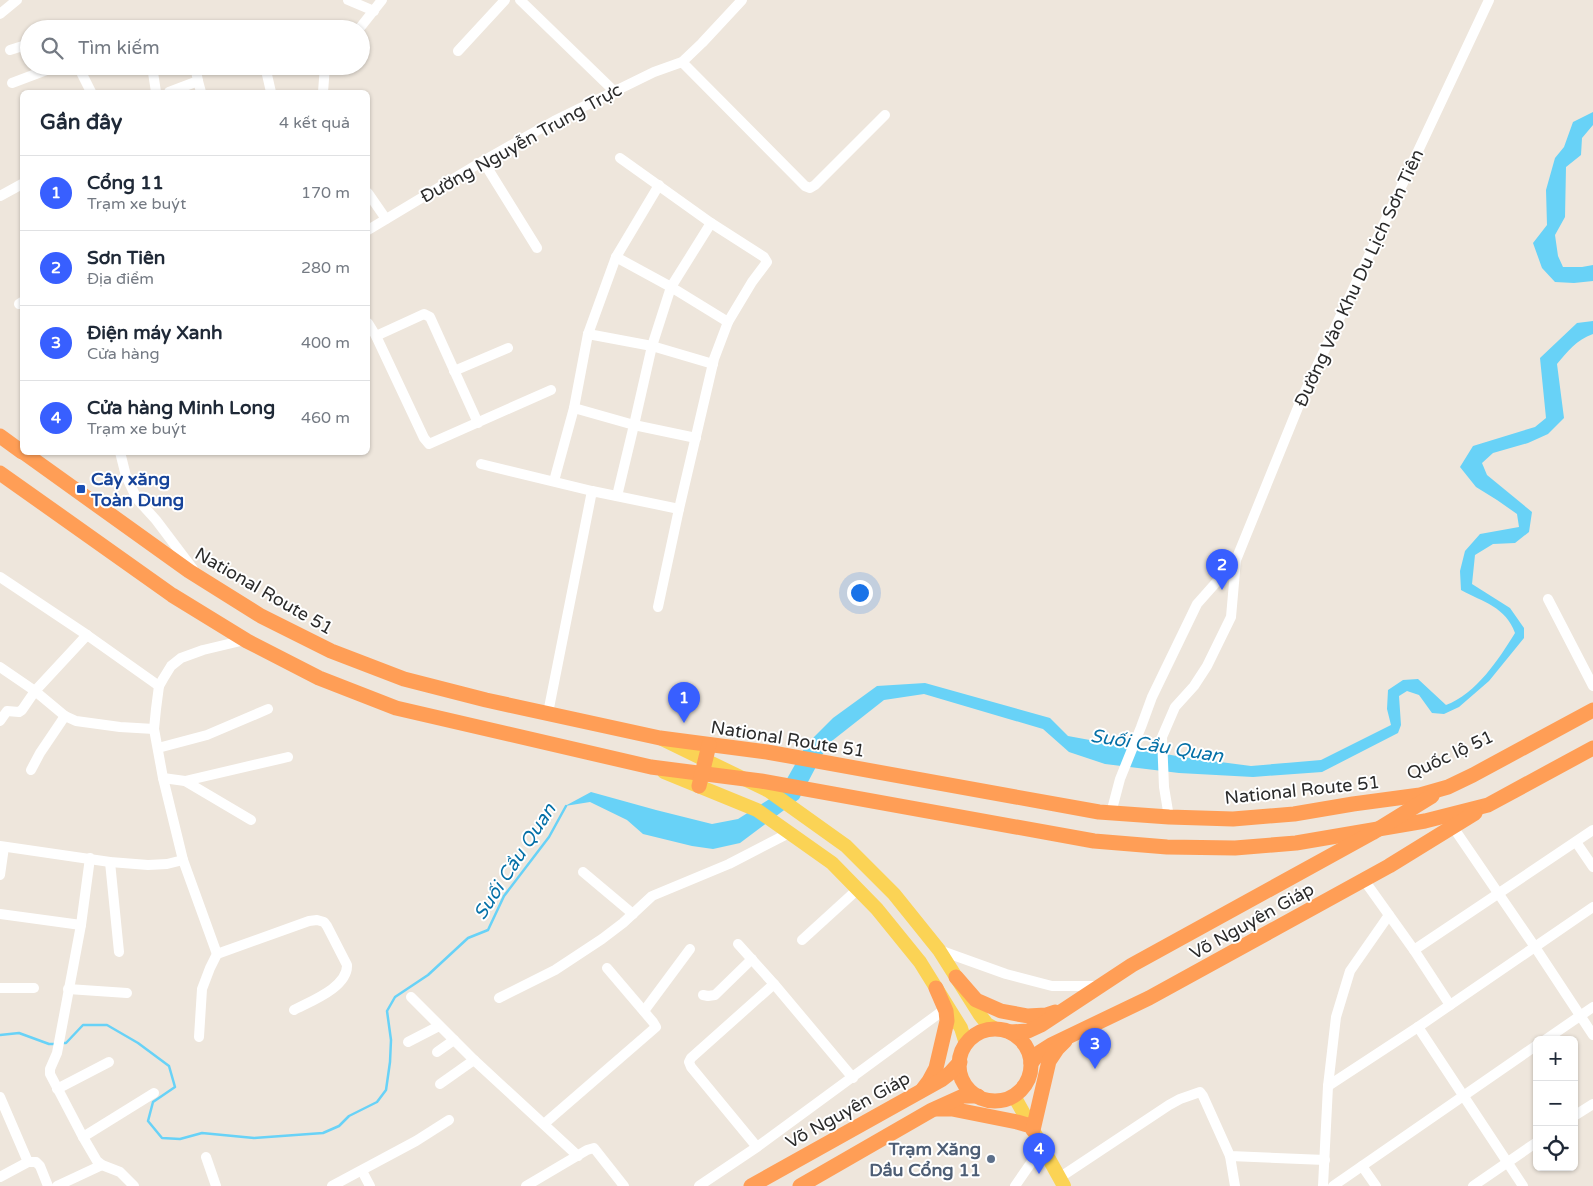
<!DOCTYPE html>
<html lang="vi">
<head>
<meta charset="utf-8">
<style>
	body { margin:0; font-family:"Varela Round",sans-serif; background:#f6f6f7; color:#1f2937 }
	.controls { position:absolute; right:15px; bottom:15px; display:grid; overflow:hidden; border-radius:8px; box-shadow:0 1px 4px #0004 }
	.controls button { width:45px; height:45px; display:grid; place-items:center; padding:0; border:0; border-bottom:1px solid #e0e1e3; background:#fff; color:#1f2937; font:25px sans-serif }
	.you { position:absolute; left:859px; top:592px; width:18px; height:18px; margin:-12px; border:4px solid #fff; border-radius:50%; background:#1a73e8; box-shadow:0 0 0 8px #1a73e833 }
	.badge { display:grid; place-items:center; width:32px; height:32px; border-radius:50%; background:#385fff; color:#fff; font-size:16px; font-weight:700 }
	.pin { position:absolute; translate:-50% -41px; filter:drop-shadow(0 1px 2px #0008) }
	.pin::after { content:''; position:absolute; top:26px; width:18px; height:15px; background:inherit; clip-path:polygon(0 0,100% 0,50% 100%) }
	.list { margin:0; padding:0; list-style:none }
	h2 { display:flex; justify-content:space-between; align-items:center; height:65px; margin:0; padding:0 20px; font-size:21px }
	h2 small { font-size:16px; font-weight:400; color:#747a83 }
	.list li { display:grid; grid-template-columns:32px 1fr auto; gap:15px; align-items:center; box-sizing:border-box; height:75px; padding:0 20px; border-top:1px solid #e0e1e3 }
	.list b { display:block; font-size:19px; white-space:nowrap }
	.list p { margin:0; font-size:16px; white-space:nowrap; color:#747a83 }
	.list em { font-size:16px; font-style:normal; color:#747a83 }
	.icon { flex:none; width:28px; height:28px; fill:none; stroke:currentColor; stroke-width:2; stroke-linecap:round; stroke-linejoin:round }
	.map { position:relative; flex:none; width:1593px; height:1186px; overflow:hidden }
	.search { position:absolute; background:#fff; box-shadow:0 1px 4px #0004; left:20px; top:20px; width:350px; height:55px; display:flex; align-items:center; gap:12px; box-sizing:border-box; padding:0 18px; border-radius:28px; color:#747a83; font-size:19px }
	.panel { position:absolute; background:#fff; box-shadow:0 1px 4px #0004; left:20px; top:90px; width:350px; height:365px; border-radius:8px }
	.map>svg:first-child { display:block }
	.water { fill:#68d2f7 }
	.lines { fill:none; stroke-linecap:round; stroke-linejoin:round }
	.stream { stroke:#68d2f7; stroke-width:2.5 }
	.minor { stroke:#fff; stroke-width:10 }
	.major { stroke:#fbd355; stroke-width:14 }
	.highway { stroke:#ff9e56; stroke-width:15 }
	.transit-dot { fill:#1a4fb4; stroke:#fff; stroke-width:2 }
	.service-dot { fill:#5c6f8a; stroke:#fff; stroke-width:2 }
	.labels { text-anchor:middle; stroke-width:4; stroke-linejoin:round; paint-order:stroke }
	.street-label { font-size:18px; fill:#2b2b2b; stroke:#fff }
	.transit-label { font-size:18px; font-weight:bold; fill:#164399; stroke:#fff; text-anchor:start }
	.service-label { font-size:18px; font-weight:bold; fill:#4e5e75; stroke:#fff; text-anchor:end }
	.water-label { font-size:19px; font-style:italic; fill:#0470a7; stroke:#fff }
</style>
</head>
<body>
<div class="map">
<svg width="1593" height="1186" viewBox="0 0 1593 1186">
	<rect width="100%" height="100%" fill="#eee6dc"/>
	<g class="water">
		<path d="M1593,112v13l-11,13 -1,17 -15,12 -1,50 -10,18 3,21 5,11h19l11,-2v16l-19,2 -19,-1 -13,-14 -9,-25 14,-18 -1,-35 9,-32 9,-11 9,-25z"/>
		<path d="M1593,321v13c-17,6 -25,17 -36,30l7,54 -16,16 -20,9 -35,10 -11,10 5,12 45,37 -3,20 -14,11 -22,1 -18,11 -3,29 38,24 14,20v10l-35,43 -30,26 -15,7 -12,-1 -13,-18 -12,-4 -8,5 2,29 -3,8 -76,39 -69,5 -74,-4 -74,-9 -36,-12 -26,-23 -119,-35 -40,6 -56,44 -29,55 -59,44 -27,6 -21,-3 -49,-12 -16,-14 -37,-18 -25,4 26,-14 65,18 56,14 26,-5 41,-26 27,-48 27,-27 44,-32 48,-3 125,35 18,18 114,21 69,9 70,-6 70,-35 -4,-16 1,-19 15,-10 15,-1 28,26c30,-11 53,-46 69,-72 -9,-26 -32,-31 -54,-43l-1,-19 5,-20 15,-17 39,-7 -2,-13 -20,-14 -21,-13 -16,-20 13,-21 62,-19 11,-9 -6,-60 37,-35z"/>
	</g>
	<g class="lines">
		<g class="stream">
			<path d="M0,1035l19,-2 30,11h7"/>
			<path d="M62,1043h4l17,-18h24l31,18 31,23 6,21 -22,15 -5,19 14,17 18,1 22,-6 52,5 69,-5 16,-7 10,-10 28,-14 9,-12 4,-28 1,-22 -4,-29 8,-14 33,-22 40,-37 20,-8 16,-34 45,-59 17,-31"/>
		</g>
		<g class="minor">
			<path d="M348,0l26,11"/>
			<path d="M520,0l94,91"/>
			<path d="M0,14l17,-14"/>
			<path d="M359,29l23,-29"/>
			<path d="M10,50l19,-6"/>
			<path d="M458,51l47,-51"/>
			<path d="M682,62l123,124 5,2 5,-3 70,-70"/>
			<path d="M78,66l13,26"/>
			<path d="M152,66l4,26"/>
			<path d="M265,66l6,26"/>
			<path d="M198,81l3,11"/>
			<path d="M12,83l45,-17"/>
			<path d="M169,92l29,-11 -3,-15"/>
			<path d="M323,92l2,-26"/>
			<path d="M483,161l54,87"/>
			<path d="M368,193l18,26"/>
			<path d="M0,196l22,-12"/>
			<path d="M368,230l115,-69 71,-40 100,-49 28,-10 20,-19 40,-43"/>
			<path d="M616,257l55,30 57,35"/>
			<path d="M19,304l3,-2"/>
			<path d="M368,323l8,13 48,102 5,6 122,-54"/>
			<path d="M588,334l64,12 61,18"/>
			<path d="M376,336l48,-22 6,3 48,106"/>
			<path d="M454,371l54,-23"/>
			<path d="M574,408l60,17 62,13"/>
			<path d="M120,452l6,24 11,23 19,21 37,49"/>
			<path d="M481,464l111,27"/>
			<path d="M554,481l20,-73 14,-74 28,-77 43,-72"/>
			<path d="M617,496l17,-71 18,-79 19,-59 40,-64"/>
			<path d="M0,577l87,58 72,51"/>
			<path d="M1548,599l45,87"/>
			<path d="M658,607l21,-98"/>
			<path d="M245,640l-42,10 -22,8 -10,8 -8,13 -4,7 -3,23 -2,20 9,49 20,82 34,94 92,-33 8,-1 7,2 3,4 20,39c1,22 -36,36 -53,45"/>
			<path d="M0,667l35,24 30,25 11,5 44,6 34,2"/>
			<path d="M548,713l44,-222 87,18 35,-150 14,-37 24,-40 15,-20 -3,-5 -53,-34 -91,-65"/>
			<path d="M0,721l7,-10 12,1 3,-2 13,-19 52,-56"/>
			<path d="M158,748l49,-13 61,-26"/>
			<path d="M31,770l9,-17 25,-37"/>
			<path d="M163,778l22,3 66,39"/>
			<path d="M185,781l103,-24"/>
			<path d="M1111,813l9,-34 21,-52 11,-30 45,-93 39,-44"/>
			<path d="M1169,817l-5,-30 -2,-50 13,-30 19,-21 13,-20 24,-49 5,-57 65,-160 188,-400"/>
			<path d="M1453,827l82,120 58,88"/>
			<path d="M1576,842l17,25"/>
			<path d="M0,846l110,16 38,3 19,-1 16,-4"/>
			<path d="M90,858l-9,67 -24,128 -7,16v5l33,63 14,24 5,4 18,7 14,14"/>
			<path d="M110,862l9,90"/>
			<path d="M583,872l50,42"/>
			<path d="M0,875l4,-28"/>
			<path d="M1364,880l50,70 36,55"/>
			<path d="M0,914l81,11"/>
			<path d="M802,940l56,-51"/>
			<path d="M738,944l36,40"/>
			<path d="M939,950l67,24 46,12h47"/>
			<path d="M1414,950l179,-120"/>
			<path d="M0,988h34"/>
			<path d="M68,989l59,4"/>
			<path d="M703,995l5,1 7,-1 37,-36"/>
			<path d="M411,997l63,63 104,96"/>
			<path d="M499,998l56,-28 47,-31 21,-16 29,-27 77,-32 60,-31"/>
			<path d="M644,1011l46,-62"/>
			<path d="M1418,1027l105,159"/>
			<path d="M199,1037l3,-48 8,-21 7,-14"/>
			<path d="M1545,1040l48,-33"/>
			<path d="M408,1042l31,-16"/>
			<path d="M437,1052l17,-12"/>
			<path d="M440,1084l34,-24"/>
			<path d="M1328,1086l90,-59 175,-120"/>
			<path d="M57,1089l52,-27"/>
			<path d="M0,1097l28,65"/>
			<path d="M1574,1116l19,-12"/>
			<path d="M544,1124l112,-97 -3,-5 -46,-54"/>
			<path d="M83,1137l71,-44"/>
			<path d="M757,1147l-66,-80 -2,-5 2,-4 83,-74 79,94"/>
			<path d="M1230,1156l5,30"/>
			<path d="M206,1157l10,29"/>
			<path d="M1362,1166l14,20"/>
			<path d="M362,1171l8,15"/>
			<path d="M0,1177l28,-15h8l4,4 8,20"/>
			<path d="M1059,1178l110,-73 11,-6 20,-7 3,4 27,60 95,4"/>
			<path d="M57,1186l45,-21"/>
			<path d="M332,1186l84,-45 33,-21"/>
			<path d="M526,1186l61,-36 7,-2 30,38"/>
			<path d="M699,1186l58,-39 188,-138"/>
			<path d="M1015,1186l27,-39"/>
			<path d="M1323,1186l5,-100 8,-69 14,-46 39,-56"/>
			<path d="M1333,1186l204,-141"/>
			<path d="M1473,1186l64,-44"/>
		</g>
		<g class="major">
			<path d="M664,740l105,51 77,55 48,48 45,56 41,65 7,9 9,5"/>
			<path d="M664,772l93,38 75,53 45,46 43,53 41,66 5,16"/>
			<path d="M1014,1096l50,90"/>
		</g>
		<g class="highway">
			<path d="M0,436l22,16"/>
			<path d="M23,452l166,119 72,45 70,35 73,28 82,21 174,38 107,14 332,60 70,5 64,2 61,-5 59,-10 67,-9 28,-8 25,-12 120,-65"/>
			<path d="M0,473l172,122 75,46 72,37 77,30 255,59 110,14 333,60 73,6 68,1 61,-5 129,-22 63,-16 105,-57"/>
			<path d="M699,786l10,-41"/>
			<path d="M956,977l20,23 25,11 27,5 18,-1 9,-3"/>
			<circle cx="995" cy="1065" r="36"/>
			<path d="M1010,1032l18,-1 13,-6 91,-60 240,-132 60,-37"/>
			<path d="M1031,1063l9,-11 11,-7 98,-47 240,-132 86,-53"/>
			<path d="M923,1089l6,-8 7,-13 11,-47 -1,-10 -10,-23"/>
			<path d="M936,1109h16l65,13 14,4"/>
			<path d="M1033,1130l16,-69 8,-12 8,-8"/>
			<path d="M751,1186l190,-106 9,-7 10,-11"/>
			<path d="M800,1186l132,-76 31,-14h15"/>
		</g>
	</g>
	<rect class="transit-dot" x="76" y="484" width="10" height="10" rx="2.5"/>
	<circle class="service-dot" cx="991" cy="1159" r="5"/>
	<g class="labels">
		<g class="street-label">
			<text transform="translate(521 143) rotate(-29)" y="6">Đường Nguyễn Trung Trực</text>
			<text transform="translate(1359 278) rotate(-65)" y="6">Đường Vào Khu Du Lịch Sơn Tiên</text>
			<text transform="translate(264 591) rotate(30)" y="6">National Route 51</text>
			<text transform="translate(788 739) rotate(9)" y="6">National Route 51</text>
			<text transform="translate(1450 755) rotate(-25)" y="6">Quốc lộ 51</text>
			<text transform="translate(1302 790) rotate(-6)" y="6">National Route 51</text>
			<text transform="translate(1252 921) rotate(-29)" y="6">Võ Nguyên Giáp</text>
			<text transform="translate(848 1110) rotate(-29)" y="6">Võ Nguyên Giáp</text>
		</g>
		<g class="transit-label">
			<text x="91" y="485">Cây xăng<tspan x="91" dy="21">Toàn Dung</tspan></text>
		</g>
		<g class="service-label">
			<text x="981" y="1155">Trạm Xăng<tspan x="981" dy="21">Dầu Cổng 11</tspan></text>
		</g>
		<g class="water-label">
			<text transform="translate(1157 745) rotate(9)" y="7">Suối Cầu Quan</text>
			<text transform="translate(514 861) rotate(-57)" y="7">Suối Cầu Quan</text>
		</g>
	</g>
</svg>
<div class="controls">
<button>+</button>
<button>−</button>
<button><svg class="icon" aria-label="locate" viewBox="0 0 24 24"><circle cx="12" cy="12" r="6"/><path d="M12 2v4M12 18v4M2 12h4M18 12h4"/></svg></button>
</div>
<div class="you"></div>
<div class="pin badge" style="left:684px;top:723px">1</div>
<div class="pin badge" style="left:1222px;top:590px">2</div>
<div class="pin badge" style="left:1095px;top:1069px">3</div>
<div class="pin badge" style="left:1039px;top:1174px">4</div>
<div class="search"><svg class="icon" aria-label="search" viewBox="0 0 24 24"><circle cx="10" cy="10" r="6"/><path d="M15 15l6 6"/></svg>Tìm kiếm</div>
<section class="panel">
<h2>Gần đây<small>4 kết quả</small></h2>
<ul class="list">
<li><span class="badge">1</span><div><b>Cổng 11</b><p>Trạm xe buýt</p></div><em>170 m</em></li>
<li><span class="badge">2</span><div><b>Sơn Tiên</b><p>Địa điểm</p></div><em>280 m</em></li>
<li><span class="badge">3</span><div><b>Điện máy Xanh</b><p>Cửa hàng</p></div><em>400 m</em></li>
<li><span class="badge">4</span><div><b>Cửa hàng Minh Long</b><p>Trạm xe buýt</p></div><em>460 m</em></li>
</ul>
</section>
</div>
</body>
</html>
